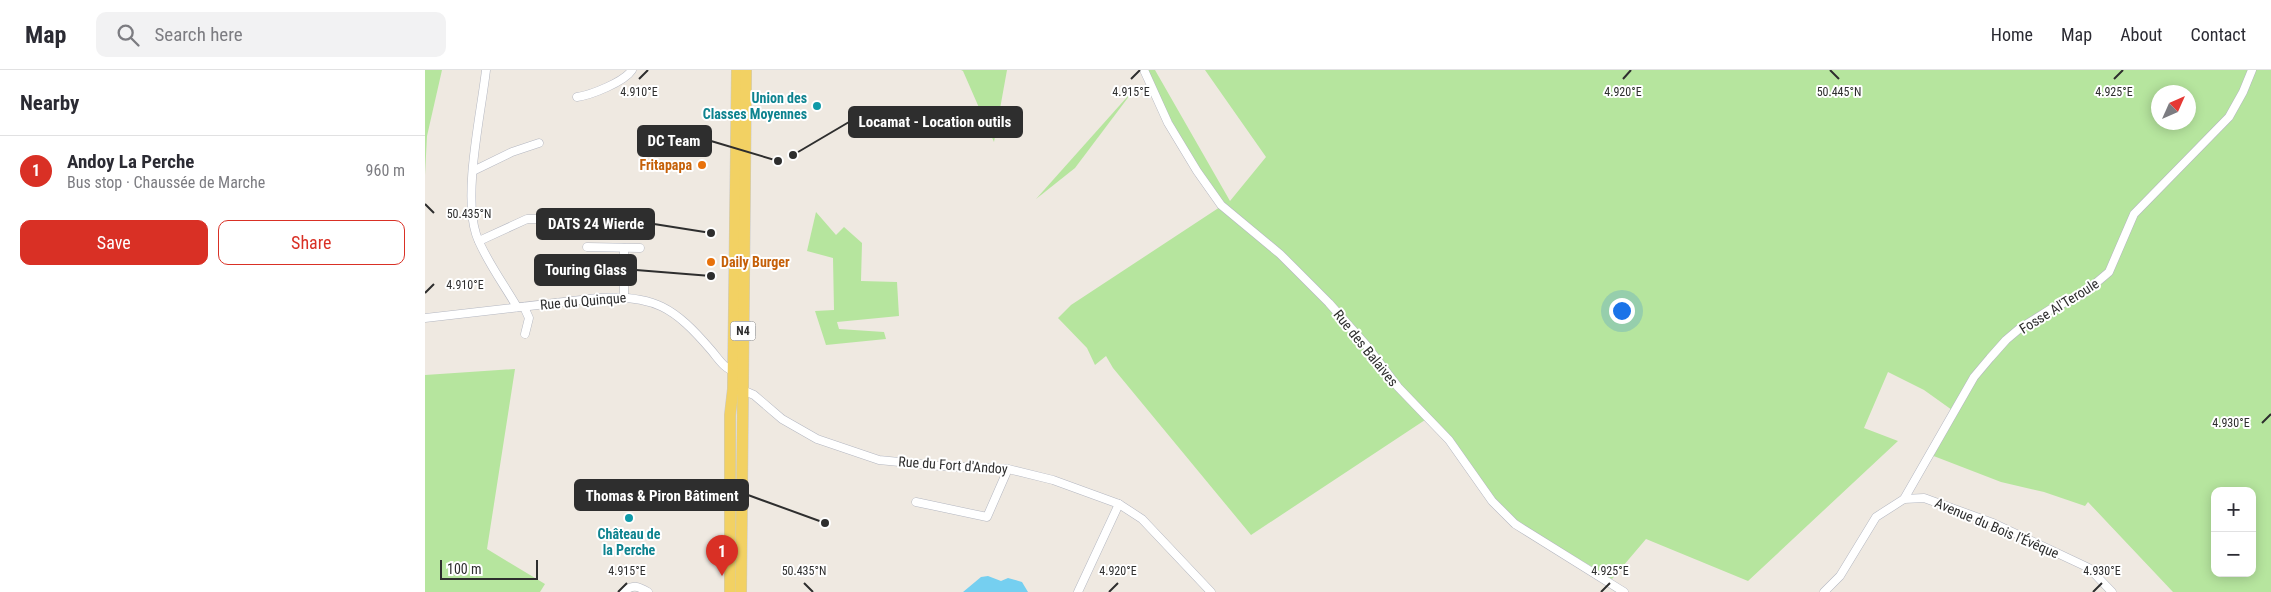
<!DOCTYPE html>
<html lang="en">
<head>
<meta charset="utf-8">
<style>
	body { margin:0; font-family:"Roboto Condensed",sans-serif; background:#f2f2f3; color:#2b2b33 }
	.controls { position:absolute; right:15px; bottom:15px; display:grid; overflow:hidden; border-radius:10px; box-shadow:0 2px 12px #0003 }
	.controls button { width:45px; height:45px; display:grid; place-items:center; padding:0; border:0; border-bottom:1px solid #e1e1e2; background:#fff; color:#2b2b33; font:25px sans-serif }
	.compass { position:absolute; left:1726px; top:15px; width:45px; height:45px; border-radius:50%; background:#fff; box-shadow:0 2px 12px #0003; rotate:45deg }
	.scale { position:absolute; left:15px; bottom:12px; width:98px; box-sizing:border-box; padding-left:5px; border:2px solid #2e2e2e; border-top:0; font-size:14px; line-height:18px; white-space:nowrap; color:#2e2e2e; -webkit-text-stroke:4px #fff; paint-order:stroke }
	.you { position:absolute; left:1196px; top:240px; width:18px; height:18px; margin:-12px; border:4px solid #fff; border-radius:50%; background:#1a73e8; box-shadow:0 0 0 8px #1a73e833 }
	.badge { display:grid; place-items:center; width:32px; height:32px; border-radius:50%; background:#d93025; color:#fff; font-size:16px; font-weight:700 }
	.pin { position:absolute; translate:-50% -41px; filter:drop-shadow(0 1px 2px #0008) }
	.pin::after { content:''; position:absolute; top:26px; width:18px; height:15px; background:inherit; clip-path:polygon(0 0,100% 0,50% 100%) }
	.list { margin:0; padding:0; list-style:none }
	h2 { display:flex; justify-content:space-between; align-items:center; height:65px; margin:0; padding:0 20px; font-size:21px }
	h2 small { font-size:16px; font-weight:400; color:#7c7c81 }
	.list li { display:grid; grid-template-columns:32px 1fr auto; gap:15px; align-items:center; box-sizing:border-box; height:70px; padding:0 20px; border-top:1px solid #e1e1e2 }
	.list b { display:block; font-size:19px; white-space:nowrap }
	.list p { margin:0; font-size:16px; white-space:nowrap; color:#7c7c81 }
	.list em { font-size:16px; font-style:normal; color:#7c7c81 }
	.actions { display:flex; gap:10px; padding:15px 20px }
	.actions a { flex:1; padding:11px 0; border:1px solid #d93025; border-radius:10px; text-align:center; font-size:18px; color:#d93025 }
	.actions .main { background:#d93025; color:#fff }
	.icon { flex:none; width:28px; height:28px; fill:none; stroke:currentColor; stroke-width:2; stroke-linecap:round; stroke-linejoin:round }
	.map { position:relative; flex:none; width:1846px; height:522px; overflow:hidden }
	header { display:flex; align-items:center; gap:30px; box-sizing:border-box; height:70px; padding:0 25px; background:#fff; border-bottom:1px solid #e1e1e2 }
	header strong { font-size:24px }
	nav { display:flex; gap:28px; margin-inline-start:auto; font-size:18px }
	.search { width:350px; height:45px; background:#f2f2f3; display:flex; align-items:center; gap:12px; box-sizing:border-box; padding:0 18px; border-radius:10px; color:#7c7c81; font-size:19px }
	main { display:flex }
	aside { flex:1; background:#fff }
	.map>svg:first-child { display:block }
	.green { fill:#b6e59e; fill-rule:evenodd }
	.water { fill:#75cff0 }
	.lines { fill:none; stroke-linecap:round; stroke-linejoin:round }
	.minor-casing { stroke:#b4b7c1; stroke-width:9 }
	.primary-casing { stroke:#c9c9c9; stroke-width:12 }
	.minor { stroke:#fff; stroke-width:8 }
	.primary { stroke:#f2d163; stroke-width:11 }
	.ticks { fill:none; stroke:#2e2e2e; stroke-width:2 }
	.culture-dot { fill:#0f9aa8; stroke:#fff; stroke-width:2 }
	.food-dot { fill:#e8710a; stroke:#fff; stroke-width:2 }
	.labels { text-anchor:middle; stroke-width:4; stroke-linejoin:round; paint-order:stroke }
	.shield { fill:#fff; stroke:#6d6d6d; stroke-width:1 }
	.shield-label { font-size:12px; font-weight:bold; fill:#2e2e2e }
	.culture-label { font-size:14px; font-weight:bold; fill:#0d838f; stroke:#fff; text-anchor:end }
	.food-label { font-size:14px; font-weight:bold; fill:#c56008; stroke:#fff; text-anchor:end }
	.street-label { font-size:14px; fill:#2e2e2e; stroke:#fff }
	.ticks-label { font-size:12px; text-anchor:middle; fill:#2e2e2e; stroke:#fff; stroke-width:4; stroke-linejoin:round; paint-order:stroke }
	.leader { fill:none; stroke:#2e2e2e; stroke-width:2 }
	.callout-dot { fill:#2e2e2e; stroke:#fff; stroke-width:2 }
	.callout { fill:#2e2e2e; stroke:#2e2e2e; stroke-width:2 }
	.callout-label { font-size:15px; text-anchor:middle; font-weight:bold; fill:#fff }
</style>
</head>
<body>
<header>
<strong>Map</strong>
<div class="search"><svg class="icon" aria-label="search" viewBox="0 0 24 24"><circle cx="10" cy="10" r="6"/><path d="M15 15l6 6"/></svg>Search here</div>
<nav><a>Home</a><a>Map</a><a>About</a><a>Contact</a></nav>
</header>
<main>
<aside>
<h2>Nearby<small></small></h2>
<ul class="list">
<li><span class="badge">1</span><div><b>Andoy La Perche</b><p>Bus stop · Chaussée de Marche</p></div><em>960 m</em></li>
</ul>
<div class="actions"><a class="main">Save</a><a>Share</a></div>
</aside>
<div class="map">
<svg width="1846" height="522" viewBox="0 0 1846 522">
	<rect width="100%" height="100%" fill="#efe9e1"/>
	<g class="green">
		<path d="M0,0h17l-15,66 -2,39z"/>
		<path d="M536,0h46l-13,72 -31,-71z"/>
		<path d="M719,0h11l75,131 36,-44 -61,-87h1066v522h-98l-85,-90 -3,4 -41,-14 -43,-10 -70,-27 46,-76 32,-46 -57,77 -28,-20 -36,-18 -24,56 34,13 -150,140 -102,-42 -34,40 -96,-58 -12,-10 -168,-203 -115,-103 -24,-34zM1734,22h30v30h-30zM1790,421h37v82h-37z"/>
		<path d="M711,17l-61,81 -39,31z"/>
		<path d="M795,137l58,48 48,49 99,116 -174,115 -138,-167 -7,-12 -11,9 -8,-17 -29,-30 13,-13z"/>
		<path d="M391,142l20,23 8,-8 18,16 -1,38 36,1 2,34 -62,6 2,7 45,3 2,7 -60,6 -11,-34 19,-1 -1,-52 -26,-7z"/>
		<path d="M90,299l-28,180 58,35 -5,8h-115v-217z"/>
	</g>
	<path class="water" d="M563,506l13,5 7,-3 14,4 6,10h-65l18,-15z"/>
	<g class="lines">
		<g class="minor-casing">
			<g id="minor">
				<path d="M61,0c-5,44 -23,123 -10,164 7,22 29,52 41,73"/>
				<path d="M719,0l24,53 29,48 24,34 59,49 49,49 37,42 32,42 51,53 43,61 23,23 109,68"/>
				<path d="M152,27c14,-2 47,-15 55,-27"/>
				<path d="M48,101l39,-19 27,-9"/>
				<path d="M54,171l48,-22h15"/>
				<path d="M162,177l53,1"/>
				<path d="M199,226v-48"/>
				<path d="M99,237l5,11 -4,16"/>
				<path d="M0,248l173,-20c56,-4 77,10 113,52 7,8 13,19 25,22"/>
				<path d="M315,319l14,6 28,24 35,20 62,21 61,6 68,3 45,11 66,24 23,15 69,73"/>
				<path d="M1479,429l70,-122 16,-19 16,-18 13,-11 32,-20 32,-15 26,-22 25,-58 95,-97 14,-25 9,-22"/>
				<path d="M491,432l71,15 21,-48"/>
				<path d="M199,522c8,-8 14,-6 24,0"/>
				<path d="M653,522l41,-88"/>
				<path d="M1399,522l16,-16 36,-59 28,-18 20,-1 69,25 96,45 23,24"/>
			</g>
		</g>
		<g class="primary-casing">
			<g id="primary">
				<path d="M305,522v-177l3,-26 4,-319"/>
				<path d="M316,522l5,-522"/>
			</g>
		</g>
		<use href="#minor" class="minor"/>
		<use href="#primary" class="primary"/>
	</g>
	<path class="ticks" d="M1405,0l9,9M214,9l9,-9M706,9l9,-9M1198,9l8,-9M1689,9l9,-9M0,134l9,9M0,223l9,-9M1837,353l9,-9M379,513l9,9M193,522l9,-9M684,522l9,-9M1176,522l9,-9M1668,522l9,-9"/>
	<g class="culture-dot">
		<circle cx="392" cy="36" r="5"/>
		<circle cx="204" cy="448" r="5"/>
	</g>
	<g class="food-dot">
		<circle cx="277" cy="95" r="5"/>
		<circle cx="286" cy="192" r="5"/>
	</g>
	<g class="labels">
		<rect class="shield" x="305.5" y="251.5" width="25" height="19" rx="4"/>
		<g class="shield-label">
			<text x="318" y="265">N4</text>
		</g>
		<g class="culture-label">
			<text x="382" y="33">Union des<tspan x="382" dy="16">Classes Moyennes</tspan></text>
			<text x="204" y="469" text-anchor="middle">Château de<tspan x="204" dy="16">la Perche</tspan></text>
		</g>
		<g class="food-label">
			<text x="267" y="100">Fritapapa</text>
			<text x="296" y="197" text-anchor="start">Daily Burger</text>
		</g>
		<g class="street-label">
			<text transform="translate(158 231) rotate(-5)" y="5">Rue du Quinque</text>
			<text transform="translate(1634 236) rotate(-32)" y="5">Fosse Al'Teroule</text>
			<text transform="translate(941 278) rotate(51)" y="5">Rue des Balaives</text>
			<text transform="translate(528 395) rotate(4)" y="5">Rue du Fort d'Andoy</text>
			<text transform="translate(1572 458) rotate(23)" y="5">Avenue du Bois l'Évêque</text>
		</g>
	</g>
	<g class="ticks-label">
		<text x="214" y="26">4.910°E</text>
		<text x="706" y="26">4.915°E</text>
		<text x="1198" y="26">4.920°E</text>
		<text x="1414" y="26">50.445°N</text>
		<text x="1689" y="26">4.925°E</text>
		<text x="44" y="148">50.435°N</text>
		<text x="40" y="219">4.910°E</text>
		<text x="1806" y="357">4.930°E</text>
		<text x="202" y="505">4.915°E</text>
		<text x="379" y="505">50.435°N</text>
		<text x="693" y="505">4.920°E</text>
		<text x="1185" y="505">4.925°E</text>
		<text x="1677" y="505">4.930°E</text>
	</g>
	<path class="leader" d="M368 85L424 52M353 91L286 71M286 163L229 154M286 206L211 200M400 453L323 425"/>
	<g class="callout-dot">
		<circle cx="368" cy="85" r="5"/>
		<circle cx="353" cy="91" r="5"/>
		<circle cx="286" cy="163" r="5"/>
		<circle cx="286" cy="206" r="5"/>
		<circle cx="400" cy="453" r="5"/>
	</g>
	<g class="callout">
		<rect x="424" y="37" width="173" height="30" rx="5"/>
		<rect x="213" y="56" width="73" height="30" rx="5"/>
		<rect x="112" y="139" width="117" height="30" rx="5"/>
		<rect x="110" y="185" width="101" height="30" rx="5"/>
		<rect x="150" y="410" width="173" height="30" rx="5"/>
	</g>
	<g class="callout-label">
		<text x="510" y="57">Locamat - Location outils</text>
		<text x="249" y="76">DC Team</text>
		<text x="171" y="159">DATS 24 Wierde</text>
		<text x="161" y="205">Touring Glass</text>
		<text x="237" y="431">Thomas &amp; Piron Bâtiment</text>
	</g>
</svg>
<div class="controls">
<button>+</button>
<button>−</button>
</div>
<svg class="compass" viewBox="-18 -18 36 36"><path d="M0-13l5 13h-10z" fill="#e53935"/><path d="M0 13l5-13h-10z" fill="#7c7c81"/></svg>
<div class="scale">100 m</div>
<div class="you"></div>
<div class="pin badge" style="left:297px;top:506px">1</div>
</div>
</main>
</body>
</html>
